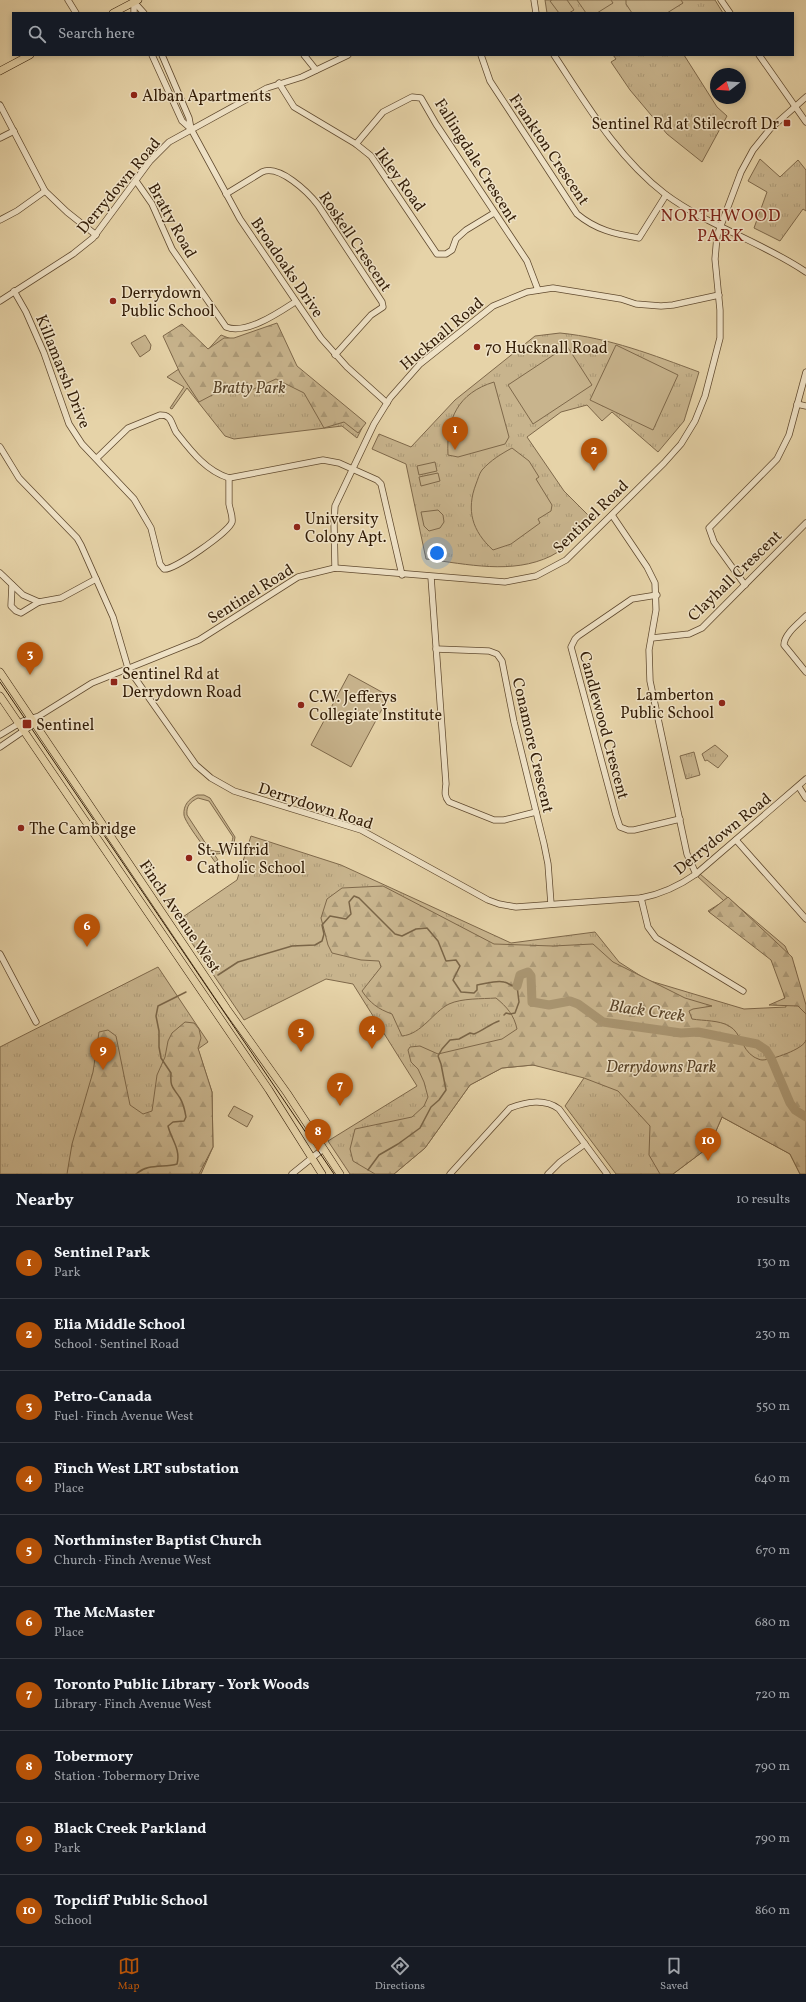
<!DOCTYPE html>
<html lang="en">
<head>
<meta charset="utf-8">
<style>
	body { margin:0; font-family:Vollkorn,serif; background:#242831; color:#f1f3f6 }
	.compass { position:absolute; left:710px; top:68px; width:36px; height:36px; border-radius:50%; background:#171b24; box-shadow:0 2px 6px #0003; rotate:253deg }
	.you { position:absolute; left:437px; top:553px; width:14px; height:14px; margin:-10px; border:3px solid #fff; border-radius:50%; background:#1a73e8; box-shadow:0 0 0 6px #1a73e833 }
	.badge { display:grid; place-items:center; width:26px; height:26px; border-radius:50%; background:#b45309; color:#fff; font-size:13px; font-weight:700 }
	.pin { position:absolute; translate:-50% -33px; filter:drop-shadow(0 1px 2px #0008) }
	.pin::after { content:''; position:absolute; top:21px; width:14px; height:12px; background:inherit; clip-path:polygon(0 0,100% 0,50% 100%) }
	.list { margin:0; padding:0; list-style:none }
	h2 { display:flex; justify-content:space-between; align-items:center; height:52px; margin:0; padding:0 16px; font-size:17px }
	h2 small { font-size:13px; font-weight:400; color:#9ea1a6 }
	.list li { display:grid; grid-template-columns:26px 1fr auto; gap:12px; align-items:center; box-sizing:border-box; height:72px; padding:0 16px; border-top:1px solid #363941 }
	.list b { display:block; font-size:15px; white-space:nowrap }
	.list p { margin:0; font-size:13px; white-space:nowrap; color:#9ea1a6 }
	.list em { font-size:13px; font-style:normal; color:#9ea1a6 }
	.icon { flex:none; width:22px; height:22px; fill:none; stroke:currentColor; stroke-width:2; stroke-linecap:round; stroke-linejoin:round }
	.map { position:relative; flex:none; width:806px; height:1174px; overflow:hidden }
	.search { position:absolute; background:#171b24; box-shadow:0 2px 6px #0003; left:12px; right:12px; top:12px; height:44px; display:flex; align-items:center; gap:10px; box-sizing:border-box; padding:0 14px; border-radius:0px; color:#9ea1a6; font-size:15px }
	.sheet { height:772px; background:#171b24 }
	nav { display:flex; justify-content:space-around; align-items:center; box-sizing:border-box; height:56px; border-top:1px solid #363941; background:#171b24; font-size:11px; color:#9ea1a6 }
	nav a { display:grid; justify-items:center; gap:2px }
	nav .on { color:#b45309 }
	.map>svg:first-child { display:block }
	.grass { fill:url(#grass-tufts); stroke:#7e684a }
	.forest { fill:url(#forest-firs); stroke:#7e684a }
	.garden { fill:#c8b48d; stroke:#7e684a; fill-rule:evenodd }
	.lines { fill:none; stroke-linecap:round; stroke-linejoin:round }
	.stream { stroke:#7a6547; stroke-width:1.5 }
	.river { stroke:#a99571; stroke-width:9 }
	.minor-casing { stroke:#604a2f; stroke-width:7 }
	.major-casing { stroke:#331d07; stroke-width:8 }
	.minor { stroke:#efe2c6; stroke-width:5.5 }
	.major { stroke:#e6d3a8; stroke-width:7 }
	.tram { stroke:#331d07; stroke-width:1 }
	.poi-dot { fill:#8f2418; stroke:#efe2c6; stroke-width:1.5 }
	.labels { text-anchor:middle; stroke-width:3; stroke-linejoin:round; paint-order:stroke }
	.poi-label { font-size:16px; fill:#331d07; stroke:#efe2c6; text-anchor:start }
	.street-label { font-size:16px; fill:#331d07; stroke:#efe2c6 }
	.park-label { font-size:16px; font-style:italic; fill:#584328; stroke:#efe2c6 }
	.neighbourhood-label { font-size:17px; letter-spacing:1px; fill:#7a1f14; stroke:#efe2c6 }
	.water-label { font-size:17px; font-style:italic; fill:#5c472c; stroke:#efe2c6 }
</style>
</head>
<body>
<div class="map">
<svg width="806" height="1174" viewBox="0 0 806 1174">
	<defs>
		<pattern id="grass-tufts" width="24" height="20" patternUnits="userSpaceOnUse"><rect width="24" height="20" fill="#c8b48d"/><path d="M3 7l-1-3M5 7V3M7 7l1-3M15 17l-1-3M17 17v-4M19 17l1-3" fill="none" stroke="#ac9a78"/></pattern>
		<pattern id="forest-firs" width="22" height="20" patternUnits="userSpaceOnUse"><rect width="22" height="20" fill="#c8b48d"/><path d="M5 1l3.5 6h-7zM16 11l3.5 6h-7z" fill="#ac9a78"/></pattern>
	</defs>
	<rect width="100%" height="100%" fill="#e6d3a8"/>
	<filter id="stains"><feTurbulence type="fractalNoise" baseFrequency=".005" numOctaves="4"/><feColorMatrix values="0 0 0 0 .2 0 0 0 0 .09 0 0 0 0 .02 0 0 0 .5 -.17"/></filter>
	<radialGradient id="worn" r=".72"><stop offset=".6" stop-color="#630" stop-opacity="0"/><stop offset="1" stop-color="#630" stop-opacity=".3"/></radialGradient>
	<g class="grass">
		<path d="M545,0h170l8,13h-176z"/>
		<path d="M613,55h71l33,52 10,9 -25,46 -35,-28 -37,-44 -19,-28 5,-3z"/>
		<path d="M760,159l20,18 18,-17 8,10v41l-3,-2 -23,32 -26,-13 13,-36 -19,-11z"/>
		<path d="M560,333c50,5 93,22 139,39l-15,49 -26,31 -46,-40 -10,9 -15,-16 -26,7 -34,25 37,54 27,27c-12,14 -24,30 -40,38 -39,19 -84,8 -125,3l-20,-95 -34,-15 7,-15 32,13 44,-47 80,-64z"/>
		<path d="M221,335l71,28 71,63 -6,12 -15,-12 -108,13 -9,-3 -38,-48 -15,21 -2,-1 14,-21 -17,-10 31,-21 7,-3z"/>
		<path d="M715,745l13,11 -10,12 -11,-8 -2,1 -3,-7z"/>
		<path d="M694,752l6,23 -14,4 -6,-23z"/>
		<path d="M251,836l90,29 170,78 84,-11 24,30 28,18 97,29 42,-2 -5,-30 -12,-21 -61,-45 16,-10 -27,-25 3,-2 85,72 10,22 9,40h2v166h-6l-10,-20 -68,-37 -13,30 -36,27h-57l-51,-68 19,-28 -10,-6 -41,-7 -31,3 -32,17 -45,63 -31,26h-44l-22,-33 89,-55 -64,-102 -27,-5 -82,41 -67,-99 60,-41z"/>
		<path d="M158,967l50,75 -10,7 14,43 1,55 -12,27h-201v-127z"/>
	</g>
	<g class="forest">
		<path d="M277,323l20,43 69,57 -8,10 -14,-11 -20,6 -20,-35 -28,-14 -29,13 -9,2 -5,-10 -34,18 -19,-29 -17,-37 19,-12 26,25 16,-11h10z"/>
		<path d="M383,886l111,58 59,2 40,-2 20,18 72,36 27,8 -19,3 -4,2 3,8c12,2 27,1 37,7 12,6 12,23 25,31 2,1 6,3 8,3 10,0 42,-11 44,-20v134h-6l-10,-20 -68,-37 -13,30 -36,27h-13l-11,-19 1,-29 -32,-35 -34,-13 -51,-13 -31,3 -32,17 -45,63 -31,26h-19l-22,-13 -3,-12 5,-20 57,-12 12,-11 4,-9 -4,-15 -6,-13 -7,-7 -3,-12 2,-3 10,-1 18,8 64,-15 15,-10c-3,-14 -10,-22 -21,-31 -14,1 -34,0 -47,6 -16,8 -27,30 -47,32l-10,-22c-14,-5 -22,-11 -30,-23l19,-24 -2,-6 -18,-1 -29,-7 -4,-8 -7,-27 6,-19 15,-11z"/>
		<path d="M728,897l64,60 14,48v9l-8,-8 -29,-1 16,-7 -14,-38 -62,-48z"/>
		<path d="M185,1022l9,1 5,6 2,9 -3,10 14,44 1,55 -14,27h-132l5,-30 21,-72 6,-40 9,-2 8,6 14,69 13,9 9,-3 5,-36 8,-18 3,-16 4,-8z"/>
	</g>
	<g class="garden">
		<path d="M552,0h15l7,10 -5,3h-10l-9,-12z"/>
		<path d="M577,0h34l2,3 -16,10h-11z"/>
		<path d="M626,0h55l2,3 -16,10h-35l-6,-9z"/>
		<path d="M145,335l6,10 -1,5 -10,7 -9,-14z"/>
		<path d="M616,345l62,30 -25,55 -63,-30z"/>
		<path d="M567,346l25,39 -59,39 -25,-39z"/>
		<path d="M494,382l15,55 -4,7 -47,13 -10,-2c-2,-36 10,-62 46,-73z"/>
		<path d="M512,448l17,13 10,16 -3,2 16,26 -1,6 -13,8 2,4 -29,21 -18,6c-21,-19 -27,-40 -17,-66 2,-5 3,-10 6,-14 9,-10 19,-16 30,-22z"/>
		<path d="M435,462l2,9 -18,4 -2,-9z"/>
		<path d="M438,473l2,8 -19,5 -2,-9z"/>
		<path d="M438,510l5,5 1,7 -4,6 -11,3 -5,-5 -3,-14z"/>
		<path d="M349,674l40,22 -38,71 -40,-22z"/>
		<path d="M197,795h7l6,3 25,39c-1,13 -9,17 -21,17l4,6 -3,2c-6,-9 -30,-39 -31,-47 -1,-10 5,-16 13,-20zM198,798l11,3 24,36c-2,13 -10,17 -23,13l-23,-35c-1,-9 3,-13 11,-17z"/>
		<path d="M234,1106l19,10 -6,11 -19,-11z"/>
	</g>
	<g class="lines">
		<g class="stream">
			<path d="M218,975l20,-13 54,-16 23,-1 7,-4 2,-7 -2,-9 8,-9 16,3 5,-5 -2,-12 5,-6 5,2 36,36 7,2 14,-7 11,-1 11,13 8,20 10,-1 4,6 -7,14 8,12 13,1 3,-3v-5c9,-1 18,-5 27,-3 6,1 6,5 13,4l2,16 -4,11 -5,1 -4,-1 -2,2"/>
			<path d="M368,1170l11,-15 19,-11 22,-16 11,-21 8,-7 7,-10 -5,-26 -3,-8 4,-7 8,-9 9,-1 11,-6 4,1c10,-4 16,-10 25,-13"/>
			<path d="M136,1174c12,-11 28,-6 41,-10 4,-15 -6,-25 -9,-38l5,-4 11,-1 2,-4c-1,-6 -3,-14 -6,-19 -7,-11 -10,-10 -9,-25l-10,-15 -2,-11v-16l-3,-15 2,-10 28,-14"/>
		</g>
		<path class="river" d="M517,986l3,-11 8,-3 3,4 1,26 17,3 21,-4 8,3 25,18 78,11 17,-1 59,12 9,6 5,8 19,45 5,7 11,7"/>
		<g class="minor-casing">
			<g id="minor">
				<path d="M68,0l8,13"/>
				<path d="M534,0l2,13"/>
				<path d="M721,0l9,13"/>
				<path d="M134,2l10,11"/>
				<path d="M134,2v11"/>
				<path d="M152,55l30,66 9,8 49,90 81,119 26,29 40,36"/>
				<path d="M162,55l27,63 2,11"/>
				<path d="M304,55l12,15"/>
				<path d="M481,55l9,26 87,133c19,16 38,20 62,24l27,-43"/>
				<path d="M554,55c33,50 63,102 111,139 43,32 97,48 141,78"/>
				<path d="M759,55l47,67"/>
				<path d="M279,83l15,24 62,37 15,12 66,98h9l6,-4 4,-11 10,-9 28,-17"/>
				<path d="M0,105l45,86 22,21 29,23"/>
				<path d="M0,138l14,-7"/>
				<path d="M356,144l27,-32 29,-15 9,1 15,26 91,137 11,29"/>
				<path d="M136,181l16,23 20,45 54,78c20,8 52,-14 69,-25"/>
				<path d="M226,194l36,-22c17,-8 46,20 56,33l64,97 1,5 -12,8 -36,40"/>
				<path d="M0,220l17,-9 28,-20"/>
				<path d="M14,291l12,21 18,41 25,71 13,20 52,55 17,29 9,36 4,5c9,2 65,-37 68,-47 1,-6 -2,-12 -3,-18 0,-9 0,-17 0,-26"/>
				<path d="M0,301l73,-47 20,-16 57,-77 19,-19 98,-54 35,-11 46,-22"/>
				<path d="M797,404l9,2"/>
				<path d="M0,447l19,31 58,60 4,7 32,72 15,51 14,20 54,77 15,13 23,13 127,39 127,70 11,4 17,3 125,-9c21,-4 38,-12 55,-24l110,-95"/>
				<path d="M97,458l31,-30 32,-13c4,0 6,0 9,3 3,3 4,9 7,14 15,19 30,39 53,46l94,-18 16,3 38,17 4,4 21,91"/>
				<path d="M612,515l35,52 8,16 1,27 -7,40 1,31 37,173 9,20"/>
				<path d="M335,568l-1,-46 1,-16 39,-82 16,-26 30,-34 73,-58 34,-14 26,-4 68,11 15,5 25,2 12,-1 46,-10"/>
				<path d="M0,573l23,22 16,7"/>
				<path d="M431,577l15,207c-1,8 -2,12 3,18l45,18h10l32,-8"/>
				<path d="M12,585l-1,21 5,5 5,2 18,-11 22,-4 35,-19"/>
				<path d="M745,585l-31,-43 -5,-14 68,-69 12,-24 17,-63"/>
				<path d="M657,595l-25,4 -54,37 -3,3 -4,8 45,168 4,12 8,3h6l46,-11"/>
				<path d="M806,616c-7,7 -22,18 -22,29l22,27"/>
				<path d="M652,638l37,-4 13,-6 104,-105"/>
				<path d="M436,649l53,2 8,3 5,7 12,61 30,122 4,20 3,40"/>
				<path d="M0,735l23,-14 16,-5 53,-33 107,-43 99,-63 37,-9 170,14 31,-6 30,-16 98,-97 17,-19 14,-23 10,-25 15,-58v-28l-5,-51 2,-23 24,-64 12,-22 17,-21 36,-32"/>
				<path d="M0,747l35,-24 1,-3"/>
				<path d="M799,787l7,11"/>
				<path d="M736,840l70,79"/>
				<path d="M641,898l7,29 8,11 87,53"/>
				<path d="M0,954l36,68"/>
				<path d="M292,1174l31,-25"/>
				<path d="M450,1174l60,-66c16,-6 34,-10 49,1l48,65"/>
				<path d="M548,1174l12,-12 25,-18"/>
			</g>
		</g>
		<g class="major-casing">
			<g id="major">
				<path d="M113,13l25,-13"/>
				<path d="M0,71l30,-16"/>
				<path d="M0,672l227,337 60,84 53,81"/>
				<path d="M0,696l269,394 53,84"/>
			</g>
		</g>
		<use href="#minor" class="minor"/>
		<use href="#major" class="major"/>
		<path class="tram" d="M0,682l334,492"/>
	</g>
	<g class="poi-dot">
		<circle cx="134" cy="95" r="4"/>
		<rect x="783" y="119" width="8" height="8" rx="2"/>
		<circle cx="113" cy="301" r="4"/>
		<circle cx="477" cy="347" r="4"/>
		<circle cx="297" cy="527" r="4"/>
		<rect x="110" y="678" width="8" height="8" rx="2"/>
		<circle cx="722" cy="703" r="4"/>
		<circle cx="301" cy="705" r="4"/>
		<rect x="22" y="719" width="10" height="10" rx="2"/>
		<circle cx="21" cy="828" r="4"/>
		<circle cx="189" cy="858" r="4"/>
	</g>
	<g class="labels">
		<g class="poi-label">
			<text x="142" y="101">Alban Apartments</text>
			<text x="779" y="129" text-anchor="end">Sentinel Rd at Stilecroft Dr</text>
			<text x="121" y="298">Derrydown<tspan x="121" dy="18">Public School</tspan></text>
			<text x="485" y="353">70 Hucknall Road</text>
			<text x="305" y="524">University<tspan x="305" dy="18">Colony Apt.</tspan></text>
			<text x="122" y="679">Sentinel Rd at<tspan x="122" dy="18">Derrydown Road</tspan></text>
			<text x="714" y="700" text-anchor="end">Lamberton<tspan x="714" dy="18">Public School</tspan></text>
			<text x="309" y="702">C.W. Jefferys<tspan x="309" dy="18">Collegiate Institute</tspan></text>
			<text x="36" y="730">Sentinel</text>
			<text x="29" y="834">The Cambridge</text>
			<text x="197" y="855">St. Wilfrid<tspan x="197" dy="18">Catholic School</tspan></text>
		</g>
		<g class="street-label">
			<text transform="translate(550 149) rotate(56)" y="6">Frankton Crescent</text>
			<text transform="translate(477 160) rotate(58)" y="6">Fallingdale Crescent</text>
			<text transform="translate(401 179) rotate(54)" y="6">Ikley Road</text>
			<text transform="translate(118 185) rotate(-50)" y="6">Derrydown Road</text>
			<text transform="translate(173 220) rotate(61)" y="6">Bratty Road</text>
			<text transform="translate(356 241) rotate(56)" y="6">Roskell Crescent</text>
			<text transform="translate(288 267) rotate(56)" y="6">Broadoaks Drive</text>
			<text transform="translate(441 333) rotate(-40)" y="6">Hucknall Road</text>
			<text transform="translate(64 371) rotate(68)" y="6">Killamarsh Drive</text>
			<text transform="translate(590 516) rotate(-44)" y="6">Sentinel Road</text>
			<text transform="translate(734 575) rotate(-44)" y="6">Clayhall Crescent</text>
			<text transform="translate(250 593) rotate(-32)" y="6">Sentinel Road</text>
			<text transform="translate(605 725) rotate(75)" y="6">Candlewood Crescent</text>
			<text transform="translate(534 745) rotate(77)" y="6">Conamore Crescent</text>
			<text transform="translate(316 805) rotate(18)" y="6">Derrydown Road</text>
			<text transform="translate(722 833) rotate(-39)" y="6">Derrydown Road</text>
			<text transform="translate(181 916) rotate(56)" y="6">Finch Avenue West</text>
		</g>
		<g class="park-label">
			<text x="249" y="393">Bratty Park</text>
			<text x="661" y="1072">Derrydowns Park</text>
		</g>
		<g class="neighbourhood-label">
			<text x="721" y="221">NORTHWOOD<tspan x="721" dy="20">PARK</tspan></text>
		</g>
		<g class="water-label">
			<text transform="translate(647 1010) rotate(8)" y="6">Black Creek</text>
		</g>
	</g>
	<rect width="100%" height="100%" filter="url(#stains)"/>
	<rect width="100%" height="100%" fill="url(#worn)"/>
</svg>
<svg class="compass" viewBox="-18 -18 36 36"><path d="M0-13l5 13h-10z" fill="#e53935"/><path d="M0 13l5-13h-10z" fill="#9ea1a6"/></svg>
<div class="you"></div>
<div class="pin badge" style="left:455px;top:450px">1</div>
<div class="pin badge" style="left:594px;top:471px">2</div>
<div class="pin badge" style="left:30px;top:675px">3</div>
<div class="pin badge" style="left:372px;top:1049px">4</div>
<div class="pin badge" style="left:301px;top:1052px">5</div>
<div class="pin badge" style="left:87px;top:947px">6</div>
<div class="pin badge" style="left:340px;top:1106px">7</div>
<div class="pin badge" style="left:318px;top:1152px">8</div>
<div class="pin badge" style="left:103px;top:1070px">9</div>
<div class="pin badge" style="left:708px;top:1161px">10</div>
<div class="search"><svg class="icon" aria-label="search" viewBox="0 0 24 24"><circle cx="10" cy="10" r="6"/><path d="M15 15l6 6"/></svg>Search here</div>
</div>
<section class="sheet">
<h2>Nearby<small>10 results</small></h2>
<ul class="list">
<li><span class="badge">1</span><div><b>Sentinel Park</b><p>Park</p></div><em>130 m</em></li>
<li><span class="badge">2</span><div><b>Elia Middle School</b><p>School · Sentinel Road</p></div><em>230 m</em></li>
<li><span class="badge">3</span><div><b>Petro-Canada</b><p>Fuel · Finch Avenue West</p></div><em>550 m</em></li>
<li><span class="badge">4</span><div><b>Finch West LRT substation</b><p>Place</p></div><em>640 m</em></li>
<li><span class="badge">5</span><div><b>Northminster Baptist Church</b><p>Church · Finch Avenue West</p></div><em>670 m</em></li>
<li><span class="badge">6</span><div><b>The McMaster</b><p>Place</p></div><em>680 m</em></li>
<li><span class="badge">7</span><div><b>Toronto Public Library - York Woods</b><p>Library · Finch Avenue West</p></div><em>720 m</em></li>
<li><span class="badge">8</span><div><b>Tobermory</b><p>Station · Tobermory Drive</p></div><em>790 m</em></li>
<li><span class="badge">9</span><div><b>Black Creek Parkland</b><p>Park</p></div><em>790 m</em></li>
<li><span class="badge">10</span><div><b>Topcliff Public School</b><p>School</p></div><em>860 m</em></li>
</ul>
</section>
<nav>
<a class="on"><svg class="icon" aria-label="map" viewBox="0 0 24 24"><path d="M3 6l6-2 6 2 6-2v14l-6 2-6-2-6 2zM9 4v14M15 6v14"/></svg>Map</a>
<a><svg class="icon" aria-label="directions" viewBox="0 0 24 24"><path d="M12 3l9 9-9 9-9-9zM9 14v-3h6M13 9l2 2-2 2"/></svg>Directions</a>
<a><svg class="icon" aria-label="saved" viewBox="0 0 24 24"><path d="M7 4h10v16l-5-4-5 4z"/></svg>Saved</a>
</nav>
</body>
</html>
